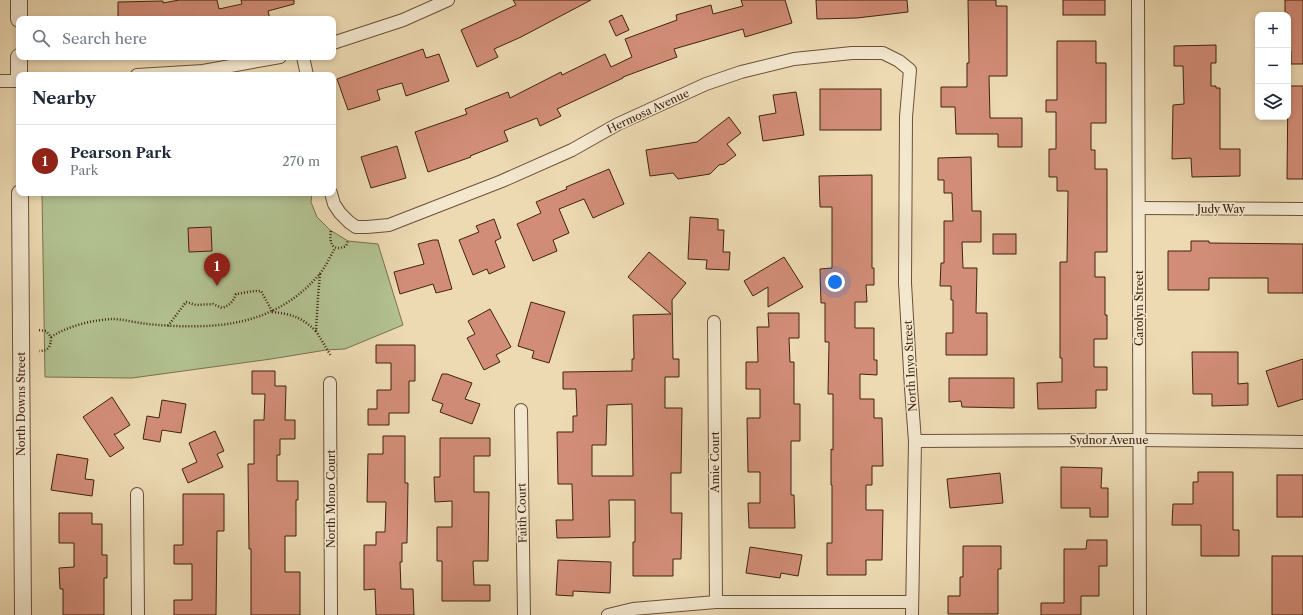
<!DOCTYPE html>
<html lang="en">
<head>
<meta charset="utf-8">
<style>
	body { margin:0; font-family:"Libre Caslon Text",serif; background:#f2f2f3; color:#1f2937 }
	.controls { position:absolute; right:12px; top:12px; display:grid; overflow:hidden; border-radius:8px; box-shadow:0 2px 6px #0003 }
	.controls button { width:36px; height:36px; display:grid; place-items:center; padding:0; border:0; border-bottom:1px solid #e0e1e3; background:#fff; color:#1f2937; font:20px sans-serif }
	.you { position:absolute; left:835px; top:282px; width:14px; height:14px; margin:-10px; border:3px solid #fff; border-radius:50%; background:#1a73e8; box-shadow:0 0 0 6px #1a73e833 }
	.badge { display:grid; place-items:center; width:26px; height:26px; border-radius:50%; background:#8f2418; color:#fff; font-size:13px; font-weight:700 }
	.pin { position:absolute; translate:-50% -33px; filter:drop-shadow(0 1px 2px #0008) }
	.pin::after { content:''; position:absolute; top:21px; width:14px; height:12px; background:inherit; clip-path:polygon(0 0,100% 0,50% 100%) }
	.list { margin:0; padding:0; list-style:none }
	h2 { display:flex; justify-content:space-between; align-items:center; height:52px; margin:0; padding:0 16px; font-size:17px }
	h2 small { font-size:13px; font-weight:400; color:#747a83 }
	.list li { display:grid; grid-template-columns:26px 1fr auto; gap:12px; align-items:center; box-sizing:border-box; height:72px; padding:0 16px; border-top:1px solid #e0e1e3 }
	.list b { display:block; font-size:15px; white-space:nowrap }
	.list p { margin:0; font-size:13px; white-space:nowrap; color:#747a83 }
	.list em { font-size:13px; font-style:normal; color:#747a83 }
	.icon { flex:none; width:22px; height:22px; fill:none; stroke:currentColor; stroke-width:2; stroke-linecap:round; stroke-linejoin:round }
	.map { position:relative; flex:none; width:1303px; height:615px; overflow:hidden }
	.search { position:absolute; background:#fff; box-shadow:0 2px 6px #0003; left:16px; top:16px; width:320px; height:44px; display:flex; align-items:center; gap:10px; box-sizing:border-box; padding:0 14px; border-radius:8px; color:#747a83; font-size:15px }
	.panel { position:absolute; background:#fff; box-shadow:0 2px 6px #0003; left:16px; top:72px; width:320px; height:124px; border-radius:8px }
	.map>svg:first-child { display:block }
	.green { fill:#b2c191; stroke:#797250 }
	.building { fill:#d28d78; stroke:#40230f; fill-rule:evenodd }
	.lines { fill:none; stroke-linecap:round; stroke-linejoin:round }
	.minor-casing { stroke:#6b5138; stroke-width:14 }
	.tertiary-casing { stroke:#6b5138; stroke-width:18 }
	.path { stroke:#40230f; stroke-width:2.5; stroke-dasharray:1 2; stroke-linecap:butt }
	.minor { stroke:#f3e7ce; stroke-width:12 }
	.tertiary { stroke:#f3e7ce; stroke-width:16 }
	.labels { text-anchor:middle; stroke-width:3; stroke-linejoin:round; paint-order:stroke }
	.street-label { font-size:11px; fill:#40230f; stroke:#f3e7ce }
</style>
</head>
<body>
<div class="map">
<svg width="1303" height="615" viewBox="0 0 1303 615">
	<rect width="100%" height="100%" fill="#eddab3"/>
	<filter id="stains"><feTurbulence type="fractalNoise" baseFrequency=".005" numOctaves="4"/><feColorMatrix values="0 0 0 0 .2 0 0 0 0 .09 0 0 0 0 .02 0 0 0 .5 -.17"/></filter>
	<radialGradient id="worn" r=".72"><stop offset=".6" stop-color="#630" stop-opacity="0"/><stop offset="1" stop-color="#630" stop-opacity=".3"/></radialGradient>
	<path class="green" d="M42,193h270l-1,9 6,15 13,13 18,11 30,3 25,81 -58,24 -19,1 -55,9 -139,19 -87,-1z"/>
	<g class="building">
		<path d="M179,0h38l2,9 23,-5 -1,-4h53v4l-26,7 2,8h-152v-17l45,-1v2z"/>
		<path d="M513,0h78l-70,37 -27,12 4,8 -21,10 -16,-37 55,-25z"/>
		<path d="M741,0h44l7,23 -47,14 -2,-8 -69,20 3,8 -54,20v1l-66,31 4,7 -21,10 -3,-8 -33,13 4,10 -38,15 1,1 -43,15 -13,-40 52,-18 -2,-5 43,-17 2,6 51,-26 1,3 43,-21 6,13 21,-10 -7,-18 52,-19 -1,-5 35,-10 2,9 30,-8z"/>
		<path d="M816,0h91l1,12 -51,6 -40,1z"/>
		<path d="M968,0h28v6h11v70h-18l1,42h32v29h-24v-13h-42l-1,-27h-14v-20h26v-24h2z"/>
		<rect x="1063" y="0" width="42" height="15"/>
		<path d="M1285,0h18v64h-12v-13h-3v-38h-3z"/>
		<path d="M622,15l7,15 -13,6 -7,-15z"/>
		<path d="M1057,41h39v22h10v60h-15v27h4v19h12v83h-12v25h10v38h2v24h-13v28h13v23h-11v18l-58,1 -1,-26 25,-1v-24h-2v-96h7l1,-71h-11v-14h-8v-28h7v-37h-10v-12h11z"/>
		<path d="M1216,45v18h-5v23h5v2h4v61h20v27l-48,1 -1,-19 -19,1 1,-54 11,-1 -1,-38h-9v-20z"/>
		<path d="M423,49l3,9 13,-4 10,27 -43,15 -4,-13 -25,7 3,10 -32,10 -11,-31z"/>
		<path d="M1288,86h15v93h-16z"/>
		<rect x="820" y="89" width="61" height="41"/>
		<path d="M796,92l8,43 -41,6 -4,-25 17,-3 -3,-18z"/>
		<path d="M729,117l12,16 -14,11 9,11 -12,9 -5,1 -9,9 -32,5 -5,-6 -23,3 -4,-26 51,-8z"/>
		<path d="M397,146l9,32 -35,10 -10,-31z"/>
		<path d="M971,157l1,54h9v31h-19l1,26h14l-1,45h11v42h-41v-22h7v-33h-2v-14h-11l1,-23h3v-42h9l-1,-28h-8v-13h-6v-22z"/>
		<path d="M609,169l15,35 -31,14 -9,-19 -25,10 10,24 -16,7 4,11 -24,10 -16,-37 24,-11 -5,-11 31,-13 -1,-2z"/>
		<path d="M872,175v93h2v17h-8l1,17h-12v26h19v32h3v15l-17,-1v25h14v19h8l1,48h-11v19h-6v25h17l-1,50h-16v15h-39v-32h5v-58h-1v-36l2,1v-56h-5l1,-52h-4v-39h-4l-1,-34 12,-1v-61h-12l-1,-31z"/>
		<path d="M690,217l28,2v11h6l-1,22h7l-1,18 -23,-1 1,-9 -19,-1z"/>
		<path d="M494,219l7,19 -6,3 10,26 -16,7 -2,-5 -14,6 -14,-35 20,-8 -3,-6z"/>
		<path d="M211,227l1,24 -23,1 -1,-24z"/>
		<rect x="993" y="234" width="23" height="20"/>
		<path d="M433,240h5l14,49 -16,4 -3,-9 -33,10 -6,-22 30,-8 -6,-20z"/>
		<path d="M1191,241h18v2l94,1v49h-35v-15h-59v12h-41v-39h23z"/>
		<path d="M649,252l37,31 -14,17 1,59h6v18h-14v31h17l-1,65h-10v40h11l-1,46h-8v17h-40v-34h2v-42h-26l1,37 -53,1 -1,-18h17l-1,-36h-14l-1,-52h16v-16h4l-1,-27h-13v-17l69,-1v-12h2l-1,-44 38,-1 -43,-37zM632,404l1,72h-41v-31h14l1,-40z"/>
		<path d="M784,257l19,30 -35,20v-20l-15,9 -9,-15z"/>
		<path d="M531,302l34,10 -16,51 -17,-5 2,-7 -16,-5z"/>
		<path d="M490,309l21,38 -15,8 4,7 -16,8 -17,-32 8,-4 -7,-13z"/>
		<path d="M768,313h31v25h-10l1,24h4v42h6v37h-9v54h3l1,33h-46l-1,-25h12v-31h-12l-1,-54h13v-29h-14v-27h12l-1,-35h12z"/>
		<path d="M376,345h39v36h-6v32h-20v12h-21v-16h9v-19h14v-27h-15z"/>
		<path d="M1192,352h46v32l10,-1v22l-36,1v-12h-19z"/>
		<path d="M1303,359v40l-25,8 -12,-36z"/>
		<path d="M252,371h23v15h11l-1,34h10v19h-15v16h-3v26h21v19h-2v36h-11v36h15v43h-49v-66h-2l-1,-85h6v-44h10l1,-26h-13z"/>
		<path d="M442,374h5l25,9 -7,16 15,5 -8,20 -32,-12 3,-8 -11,-4z"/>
		<path d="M949,378h65v30l-52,-1 -1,-6 -12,1z"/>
		<path d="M112,397l18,28 -14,9h-2l10,14 -14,9 -27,-40z"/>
		<path d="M162,400l24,4 -5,29 -19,-3 -2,12 -17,-3 4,-23 12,2z"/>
		<path d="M215,431l9,20 -7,3 6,13 -35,16 -6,-14 15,-7 -8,-19z"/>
		<path d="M383,436h22v47h3l-1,60h-5v19h-2l1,27h12l1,26h-38l-1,-26 -11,1v-45h12v-13h9l1,-30h-19l1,-48h15z"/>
		<path d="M440,438h50v18h-16v36h15l-1,69h-15l1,24h16v16h-48v-40h-5v-34h15v-26l-17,1 -1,-25h6z"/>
		<path d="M57,454l31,5 -3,20 9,1 -2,16 -41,-6z"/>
		<path d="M1061,467l41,1 -1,20h7v29h-18v-9h-29z"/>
		<path d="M1198,472h35v58h6v26h-38v-31h-29l1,-21h20v-22h5z"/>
		<path d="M1000,473l3,30 -53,5 -3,-29z"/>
		<rect x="1277" y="475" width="26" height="42"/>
		<path d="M183,494h41v37h-7l-1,84h-42v-15h18v-36h-18v-19h9z"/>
		<path d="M59,513h33v11h10v31h5v23h-3v37h-41v-26h-3l-1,-21 15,-1v-24h-15z"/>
		<path d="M1087,540h20v26h-8v30h-18v19h-40v-12h23v-54h22z"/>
		<path d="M963,546h38v23h-3v45h-50v-18h12v-19h3z"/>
		<path d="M750,547l52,8 -4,21 -17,-3 -1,5 -34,-5z"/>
		<rect x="1272" y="556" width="31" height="59"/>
		<path d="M558,560l53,2 -1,31 -37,-2v5l-17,-1z"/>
	</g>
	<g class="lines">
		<g class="minor-casing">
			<g id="minor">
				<path d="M1138,0l2,615"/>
				<path d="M333,43l70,-23 45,-20"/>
				<path d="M303,57l4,18"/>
				<path d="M137,75l66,-4 77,-14"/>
				<path d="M0,81h19"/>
				<path d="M331,193l3,11 6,9 9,9 7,5h11l22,-2 113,-44 70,-31 46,-26 88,-40 35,-12 53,-13 58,-6h31l16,8 11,9 -4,47 -1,166 6,105 4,53 -3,174"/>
				<path d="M1139,208l164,1"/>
				<path d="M714,322l2,280"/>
				<path d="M330,383l1,232"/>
				<path d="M521,410l3,205"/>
				<path d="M915,441l225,-1 163,2"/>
				<path d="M137,494l1,121"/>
				<path d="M608,615l25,-6 83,-7h196"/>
			</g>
		</g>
		<g class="tertiary-casing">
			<g id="tertiary">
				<path d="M19,0v19"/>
				<path d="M19,57v18"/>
				<path d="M20,193l3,422"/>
			</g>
		</g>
		<g class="path">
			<path d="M331,231c-2,12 1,21 15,15l2,-5"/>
			<path d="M320,274l-2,23 -2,34 15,25"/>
			<path d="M272,312c20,2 29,5 44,19"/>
			<path d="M168,326l18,-24 10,3 17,-1 9,4c8,-3 11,-6 14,-14l18,-3h7l11,20"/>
			<path d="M39,330l7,1 5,6c0,9 -2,14 -12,14"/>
			<path d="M51,337c17,-11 41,-17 61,-18 11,0 24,4 36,5 64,6 124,4 170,-48 7,-8 12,-19 17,-28"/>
		</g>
		<use href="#minor" class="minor"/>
		<use href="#tertiary" class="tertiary"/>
	</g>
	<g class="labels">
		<g class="street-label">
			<text transform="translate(648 111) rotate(-25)" y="4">Hermosa Avenue</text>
			<text x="1221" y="213">Judy Way</text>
			<text transform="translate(1139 308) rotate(-90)" y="4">Carolyn Street</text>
			<text transform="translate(910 366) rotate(-93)" y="4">North Inyo Street</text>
			<text transform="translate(21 404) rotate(-90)" y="4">North Downs Street</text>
			<text x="1109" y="444">Sydnor Avenue</text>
			<text transform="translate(715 462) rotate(-90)" y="4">Amie Court</text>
			<text transform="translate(331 499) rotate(-90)" y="4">North Mono Court</text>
			<text transform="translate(522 513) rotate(-91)" y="4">Faith Court</text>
		</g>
	</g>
	<rect width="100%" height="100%" filter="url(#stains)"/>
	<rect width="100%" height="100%" fill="url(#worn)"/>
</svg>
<div class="controls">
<button>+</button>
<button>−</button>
<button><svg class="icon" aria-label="layers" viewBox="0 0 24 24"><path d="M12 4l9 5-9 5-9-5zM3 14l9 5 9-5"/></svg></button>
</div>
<div class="you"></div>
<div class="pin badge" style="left:217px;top:286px">1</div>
<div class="search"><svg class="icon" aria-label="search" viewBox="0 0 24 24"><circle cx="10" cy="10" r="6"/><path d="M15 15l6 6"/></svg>Search here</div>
<section class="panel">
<h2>Nearby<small></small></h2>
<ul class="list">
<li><span class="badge">1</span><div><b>Pearson Park</b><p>Park</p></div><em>270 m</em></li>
</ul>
</section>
</div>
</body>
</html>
